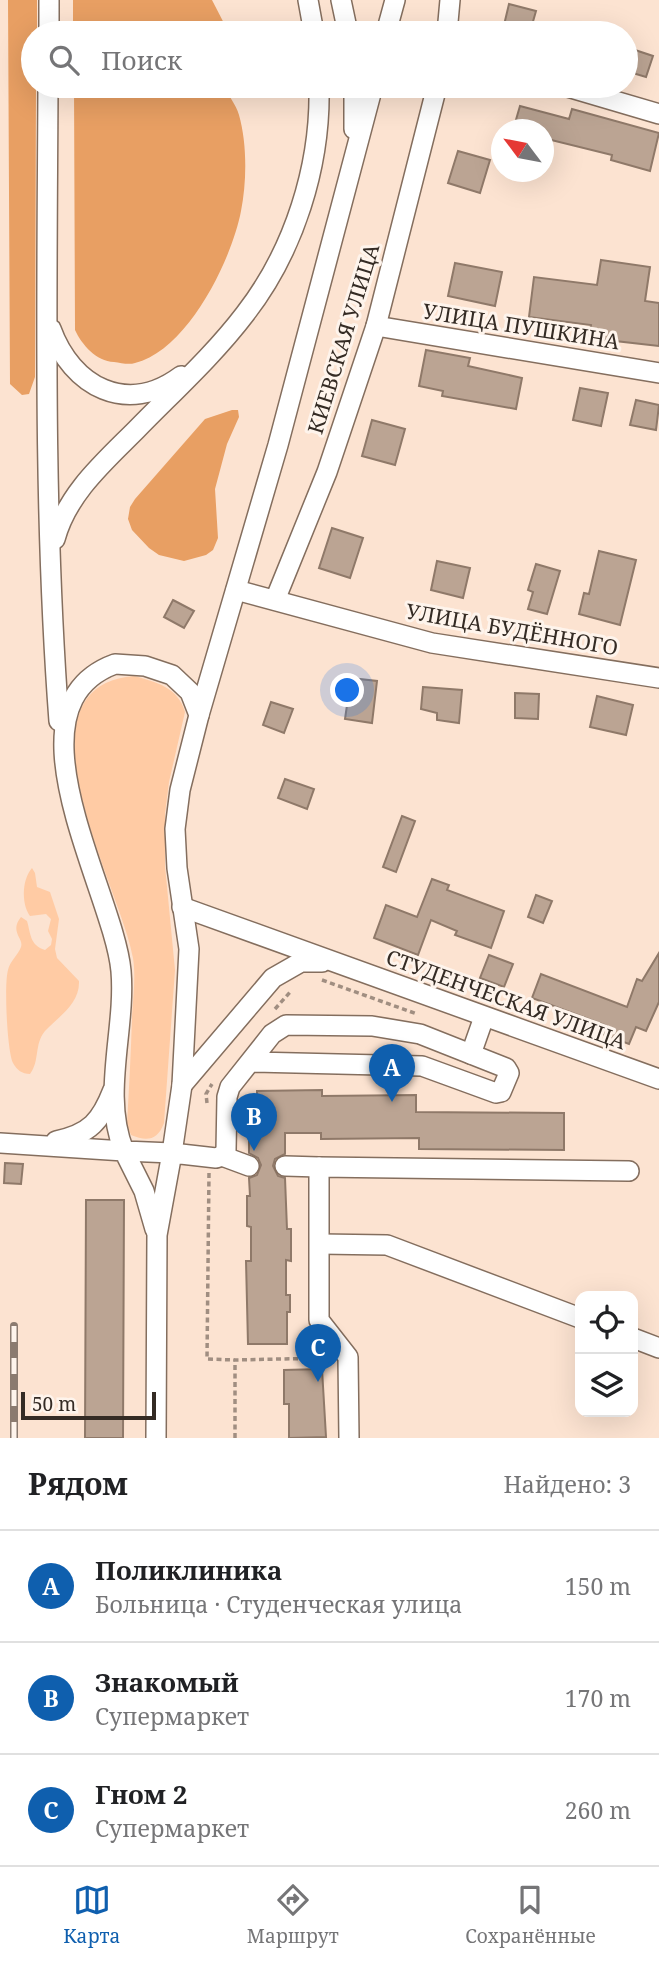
<!DOCTYPE html>
<html lang="ru">
<head>
<meta charset="utf-8">
<style>
	body { margin:0; font-family:"Noto Serif",serif; background:#f2f2f2; color:#202124 }
	.controls { position:absolute; right:21px; bottom:21px; display:grid; overflow:hidden; border-radius:14px; box-shadow:0 7px 28px #0002 }
	.controls button { width:63px; height:63px; display:grid; place-items:center; padding:0; border:0; border-bottom:2px solid #e0e0e0; background:#fff; color:#202124; font:35px sans-serif }
	.compass { position:absolute; left:491px; top:119px; width:63px; height:63px; border-radius:50%; background:#fff; box-shadow:0 7px 28px #0002; rotate:302deg }
	.scale { position:absolute; left:21px; bottom:18px; width:135px; box-sizing:border-box; padding-left:7px; border:4px solid #342b24; border-top:0; font-size:19px; line-height:24px; white-space:nowrap; color:#342b24; -webkit-text-stroke:5px #fef4ec; paint-order:stroke }
	.you { position:absolute; left:348px; top:691px; width:24px; height:24px; margin:-18px; border:5px solid #fff; border-radius:50%; background:#1a73e8; box-shadow:0 0 0 10px #1a73e833 }
	.badge { display:grid; place-items:center; width:46px; height:46px; border-radius:50%; background:#0f5fae; color:#fff; font-size:23px; font-weight:700 }
	.pin { position:absolute; translate:-50% -58px; filter:drop-shadow(0 2px 4px #0008) }
	.pin::after { content:''; position:absolute; top:37px; width:24px; height:21px; background:inherit; clip-path:polygon(0 0,100% 0,50% 100%) }
	.list { margin:0; padding:0; list-style:none }
	h2 { display:flex; justify-content:space-between; align-items:center; height:91px; margin:0; padding:0 28px; font-size:30px }
	h2 small { font-size:23px; font-weight:400; color:#757577 }
	.list li { display:grid; grid-template-columns:46px 1fr auto; gap:21px; align-items:center; box-sizing:border-box; height:112px; padding:0 28px; border-top:2px solid #e0e0e0 }
	.list b { display:block; font-size:26px; white-space:nowrap }
	.list p { margin:0; font-size:23px; white-space:nowrap; color:#757577 }
	.list em { font-size:23px; font-style:normal; color:#757577 }
	.icon { flex:none; width:38px; height:38px; fill:none; stroke:currentColor; stroke-width:2; stroke-linecap:round; stroke-linejoin:round }
	.map { position:relative; flex:none; width:659px; height:1438px; overflow:hidden }
	.search { position:absolute; background:#fff; box-shadow:0 7px 28px #0002; left:21px; right:21px; top:21px; height:77px; display:flex; align-items:center; gap:18px; box-sizing:border-box; padding:0 24px; border-radius:38px; color:#757577; font-size:26px }
	.sheet { height:427px; background:#fff }
	nav { display:flex; justify-content:space-around; align-items:center; box-sizing:border-box; height:98px; border-top:2px solid #e0e0e0; background:#fff; font-size:19px; color:#757577 }
	nav a { display:grid; justify-items:center; gap:4px }
	nav .on { color:#0f5fae }
	.map>svg:first-child { display:block }
	.green { fill:#ffcba4 }
	.forest { fill:#e89f63 }
	.building { fill:#bba493; stroke:#8f7969; stroke-width:2 }
	.lines { fill:none; stroke-linecap:round; stroke-linejoin:round }
	.minor-casing { stroke:#846e5e; stroke-width:22 }
	.path { stroke:#a08e81; stroke-width:3.5; stroke-dasharray:5 3.5; stroke-linecap:butt }
	.minor { stroke:#fff; stroke-width:19 }
	.rail-casing { stroke:#8b7b70; stroke-width:8 }
	.rail { stroke:#fef4ec; stroke-width:5; stroke-dasharray:16; stroke-linecap:butt }
	.labels { text-anchor:middle; stroke-width:6; stroke-linejoin:round; paint-order:stroke }
	.street-label { font-size:21px; fill:#342b24; stroke:#fef4ec }
</style>
</head>
<body>
<div class="map">
<svg width="659" height="1438" viewBox="0 0 659 1438">
	<rect width="100%" height="100%" fill="#fce3d1"/>
	<g class="green">
		<path d="M134,676c22,6 44,11 51,36l-16,70 -4,32v52l10,104 -11,153c-6,17 -17,19 -33,12l-4,-11c2,-36 4,-72 5,-107 1,-19 4,-40 1,-59 -10,-65 -127,-271 1,-282z"/>
		<path d="M32,868l3,5 2,14 13,5 9,27 -4,30 2,9 22,23c1,23 -20,35 -34,50 -11,13 -5,30 -15,43 -8,0 -13,-4 -17,-11 -6,-13 -9,-79 -5,-93 2,-9 10,-15 13,-23 3,-9 -12,-15 0,-30l6,4c4,14 3,24 18,29l6,-5 1,-6 -4,-8 3,-12 -5,-5 -16,2c-9,-12 -8,-37 2,-48z"/>
	</g>
	<g class="forest">
		<path d="M8,0h29v33h-4v53h3l-1,291 -6,17 -7,1 -12,-11z"/>
		<path d="M73,0h139l17,33h-156z"/>
		<path d="M74,86h151c3,10 11,18 14,29 8,28 8,66 2,96 -9,48 -53,139 -106,152 -6,2 -14,0 -21,-1 -18,-1 -32,-17 -39,-32z"/>
		<path d="M232,410h6l1,7 -12,27 -12,45 3,49 -5,12 -7,5 -22,6 -25,-6 -10,-7 -17,-18 -4,-11 2,-12 5,-8 70,-80z"/>
	</g>
	<g class="building">
		<path d="M509,4l27,7 -6,21 -26,-7z"/>
		<path d="M626,47l27,9 -7,21 -20,-6z"/>
		<path d="M520,106l49,13 3,-10 87,24 -9,38 -39,-11 1,-5 -69,-17v-8h-30z"/>
		<path d="M458,151l32,9 -10,33 -32,-10z"/>
		<path d="M601,260l49,7 -5,34 14,2v43l-70,-8 2,-13 -62,-8 5,-40 63,8z"/>
		<path d="M455,263l47,9 -7,34 -47,-10z"/>
		<path d="M426,350l44,8 -2,8 54,12 -6,31 -74,-13 1,-5 -24,-5z"/>
		<path d="M580,388l28,5 -7,33 -28,-6z"/>
		<path d="M636,400l23,5 -3,25 -26,-5z"/>
		<path d="M372,420l33,9 -10,36 -33,-9z"/>
		<path d="M332,528l31,10 -13,40 -31,-10z"/>
		<path d="M599,551l37,9 -16,65 -41,-11 5,-21 5,1z"/>
		<path d="M437,561l33,7 -7,30 -32,-8z"/>
		<path d="M536,564l24,7 -13,43 -19,-5 5,-17 -5,-2z"/>
		<path d="M173,600l21,11 -10,17 -20,-11z"/>
		<path d="M351,678l26,3 -5,42 -27,-4z"/>
		<path d="M423,687l39,3 -3,33 -22,-3v-7l-16,-4z"/>
		<path d="M515,693l24,1 -1,25 -23,-1z"/>
		<path d="M597,696l36,9 -7,30 -36,-8z"/>
		<path d="M271,702l22,7 -9,24 -21,-8z"/>
		<path d="M285,779l29,10 -7,20 -29,-11z"/>
		<path d="M402,816l13,5 -19,51 -13,-5z"/>
		<path d="M432,879l17,6 -2,5 57,21 -13,37 -36,-13 2,-4 -26,-11 -13,35 -44,-17 12,-33 31,12z"/>
		<path d="M536,895l16,6 -9,22 -15,-6z"/>
		<path d="M659,953v49l-13,29 -10,-4 -7,17 -27,-10 3,-9 -73,-27 9,-24 86,33 10,-28 5,2z"/>
		<path d="M489,955l24,9 -9,23 -24,-9z"/>
		<path d="M322,1090v6l94,-1v17l148,1v37l-145,-1v-11l-98,1v-6h-36v21l-10,5 -2,7 5,10 7,2 2,51h4v32l-5,-1v35h4v17h-3v32h-39l-2,-83h5v-34l-4,-1v-30h3l-1,-18 8,-3 4,-10 -3,-7 -9,-5v-52h8v-10z"/>
		<path d="M5,1163l18,1 -2,20 -17,-1z"/>
		<path d="M86,1200h38l-1,238h-38z"/>
		<path d="M322,1369l4,68 -37,1v-34h-5v-34z"/>
	</g>
	<g class="lines">
		<g class="minor-casing">
			<g id="minor">
				<path d="M308,0l6,33"/>
				<path d="M341,0l7,33"/>
				<path d="M49,33v-33"/>
				<path d="M386,33l9,-33"/>
				<path d="M447,33l3,-33"/>
				<path d="M48,86c-1,211 -5,424 11,635"/>
				<path d="M564,86l95,28"/>
				<path d="M354,129v-43"/>
				<path d="M376,326l283,47"/>
				<path d="M51,329c21,58 76,87 130,47"/>
				<path d="M55,539c12,-45 49,-77 81,-109 37,-38 77,-74 109,-116 49,-63 76,-148 74,-228"/>
				<path d="M236,590l196,53 227,35"/>
				<path d="M275,600l52,-128 49,-146 61,-240"/>
				<path d="M115,664l30,2 27,9 18,17 9,23 -19,75 -5,39 2,39 12,81 -7,136 -10,68 -48,-2c-23,-57 2,-121 -3,-180 -7,-79 -121,-265 -6,-307z"/>
				<path d="M199,715l79,-270 95,-359"/>
				<path d="M182,907l477,172"/>
				<path d="M471,1054l13,-37"/>
				<path d="M182,1085l91,-107 28,-16h21"/>
				<path d="M56,1141c34,-7 45,-20 57,-51"/>
				<path d="M0,1143l124,8 20,40 11,38"/>
				<path d="M222,1156l27,10"/>
				<path d="M285,1166l34,1"/>
				<path d="M320,1244l67,1 193,73"/>
				<path d="M633,1338l26,10"/>
				<path d="M156,1438l1,-203 15,-82 44,5 6,-2 4,-6 1,-53 3,-10 42,-53 14,-9 86,1 48,8 86,34 3,5 -8,19 -5,1 -74,-27 -172,-4"/>
				<path d="M349,1438l-1,-81 -29,-37v-153l310,4"/>
			</g>
		</g>
		<g class="path">
			<path d="M322,980l95,34"/>
			<path d="M275,1009l16,-18"/>
			<path d="M207,1103l-1,-9 6,-10"/>
			<path d="M209,1173l-2,186 28,1"/>
			<path d="M235,1438v-78l92,-2"/>
		</g>
		<use href="#minor" class="minor"/>
		<g class="rail-casing">
			<path id="rail" d="M14,1326v112"/>
		</g>
		<use href="#rail" class="rail"/>
	</g>
	<g class="labels">
		<g class="street-label">
			<text transform="translate(521 327) rotate(9)" y="7">УЛИЦА ПУШКИНА</text>
			<text transform="translate(344 339) rotate(-73)" y="7">КИЕВСКАЯ УЛИЦА</text>
			<text transform="translate(512 630) rotate(10)" y="7">УЛИЦА БУДЁННОГО</text>
			<text transform="translate(506 1000) rotate(20)" y="7">СТУДЕНЧЕСКАЯ УЛИЦА</text>
		</g>
	</g>
</svg>
<div class="controls">
<button><svg class="icon" aria-label="locate" viewBox="0 0 24 24"><circle cx="12" cy="12" r="6"/><path d="M12 2v4M12 18v4M2 12h4M18 12h4"/></svg></button>
<button><svg class="icon" aria-label="layers" viewBox="0 0 24 24"><path d="M12 4l9 5-9 5-9-5zM3 14l9 5 9-5"/></svg></button>
</div>
<svg class="compass" viewBox="-18 -18 36 36"><path d="M0-13l5 13h-10z" fill="#e53935"/><path d="M0 13l5-13h-10z" fill="#757577"/></svg>
<div class="scale">50 m</div>
<div class="you"></div>
<div class="pin badge" style="left:392px;top:1102px">A</div>
<div class="pin badge" style="left:254px;top:1151px">B</div>
<div class="pin badge" style="left:318px;top:1382px">C</div>
<div class="search"><svg class="icon" aria-label="search" viewBox="0 0 24 24"><circle cx="10" cy="10" r="6"/><path d="M15 15l6 6"/></svg>Поиск</div>
</div>
<section class="sheet">
<h2>Рядом<small>Найдено: 3</small></h2>
<ul class="list">
<li><span class="badge">A</span><div><b>Поликлиника</b><p>Больница · Студенческая улица</p></div><em>150 m</em></li>
<li><span class="badge">B</span><div><b>Знакомый</b><p>Супермаркет</p></div><em>170 m</em></li>
<li><span class="badge">C</span><div><b>Гном 2</b><p>Супермаркет</p></div><em>260 m</em></li>
</ul>
</section>
<nav>
<a class="on"><svg class="icon" aria-label="map" viewBox="0 0 24 24"><path d="M3 6l6-2 6 2 6-2v14l-6 2-6-2-6 2zM9 4v14M15 6v14"/></svg>Карта</a>
<a><svg class="icon" aria-label="directions" viewBox="0 0 24 24"><path d="M12 3l9 9-9 9-9-9zM9 14v-3h6M13 9l2 2-2 2"/></svg>Маршрут</a>
<a><svg class="icon" aria-label="saved" viewBox="0 0 24 24"><path d="M7 4h10v16l-5-4-5 4z"/></svg>Сохранённые</a>
</nav>
</body>
</html>
